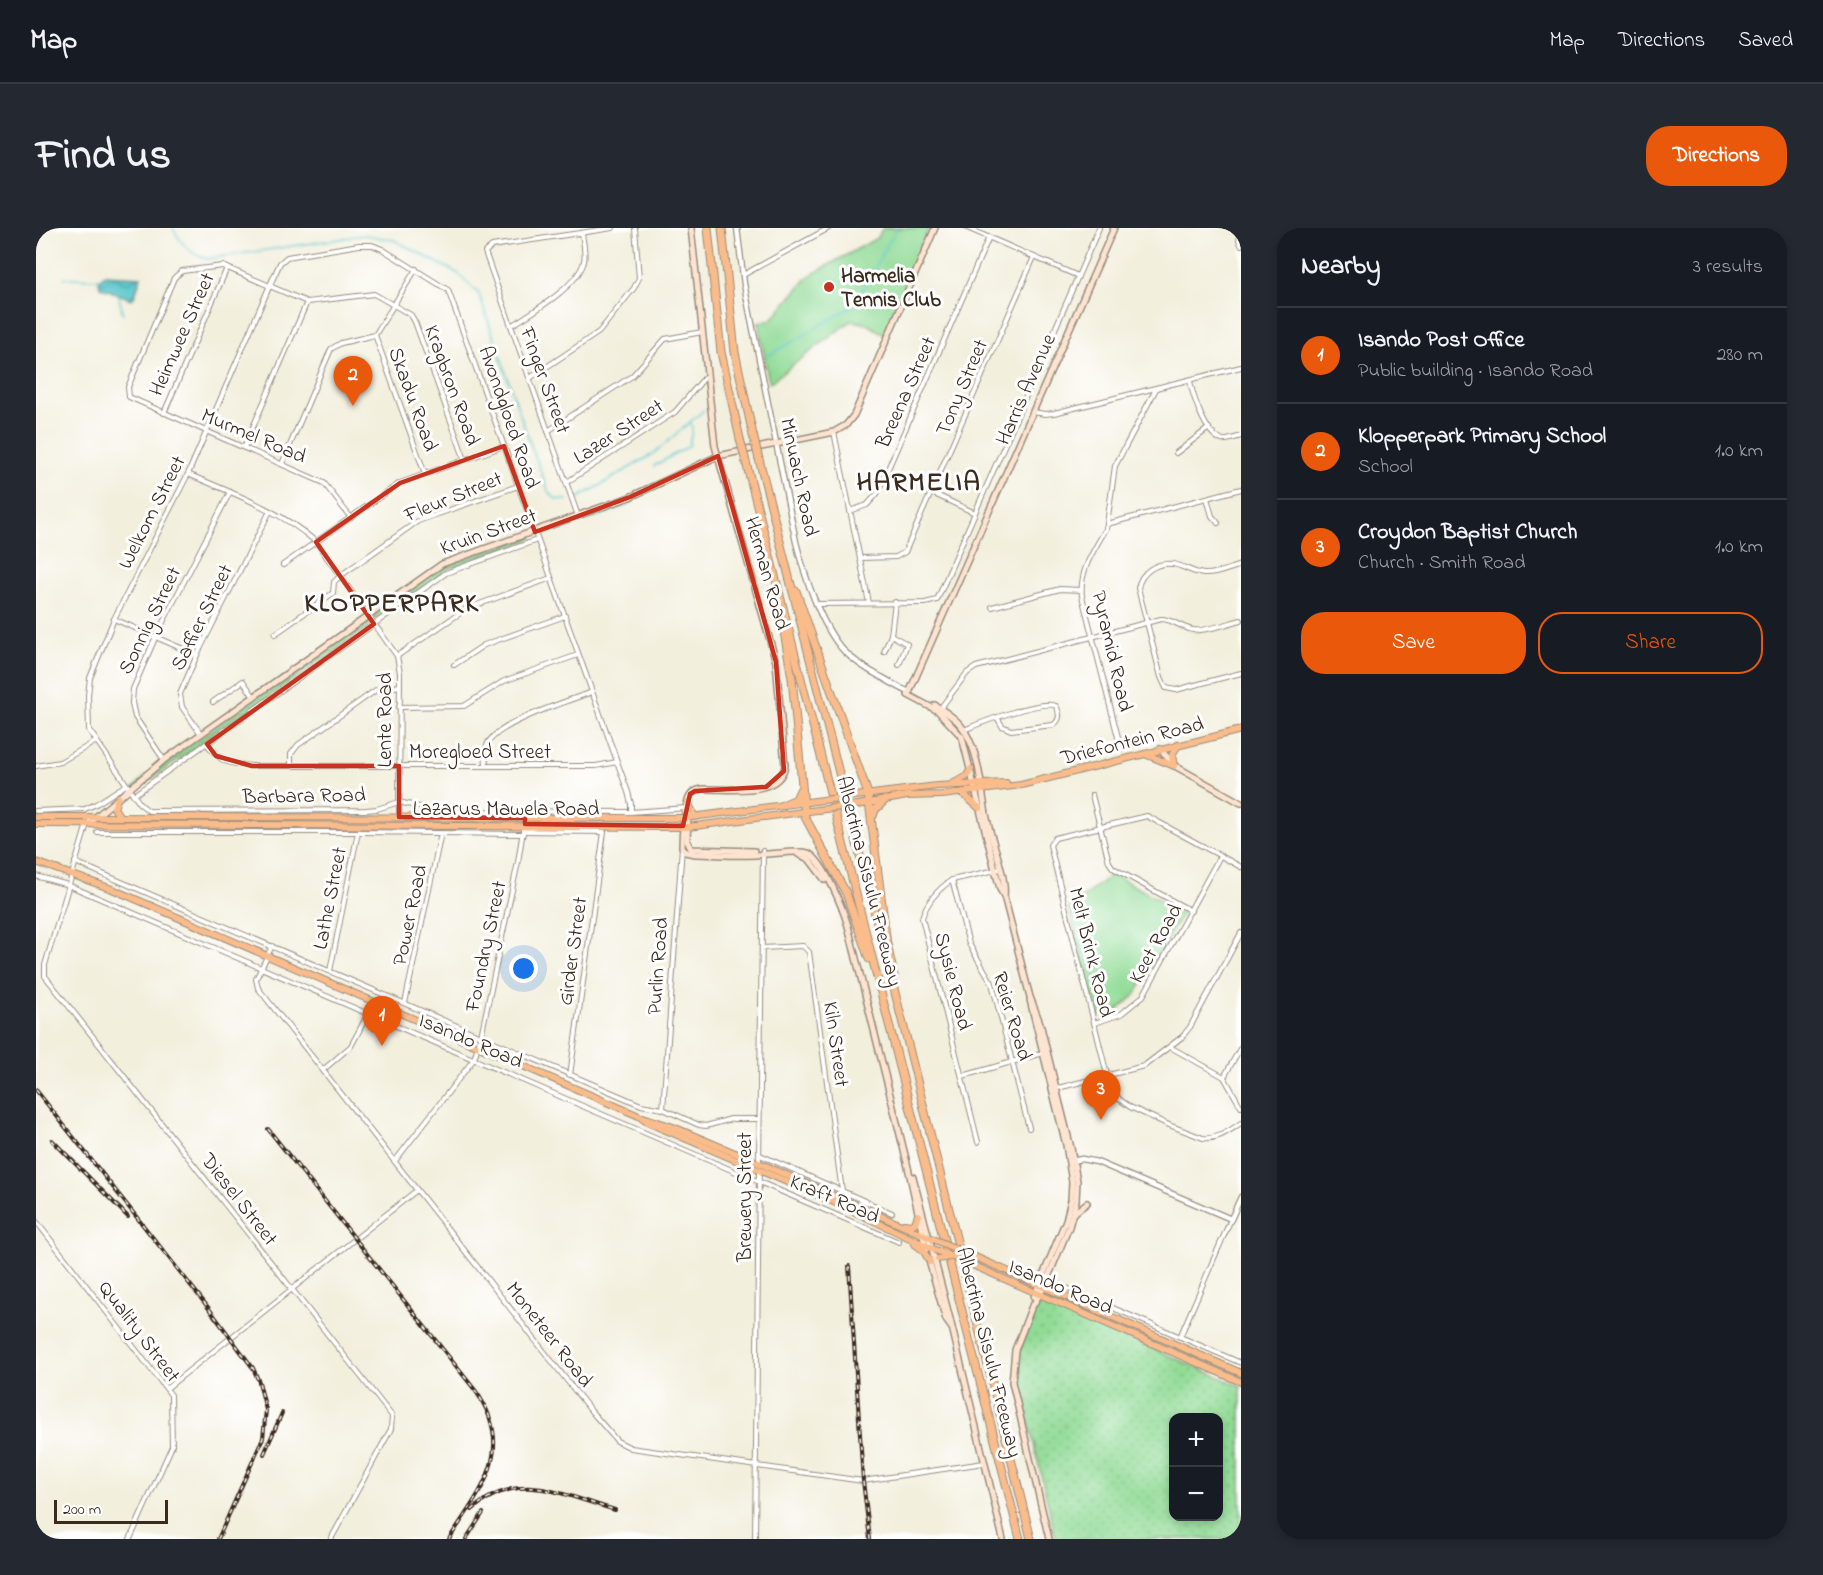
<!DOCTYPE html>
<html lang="en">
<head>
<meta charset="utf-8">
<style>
	body { margin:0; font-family:"Indie Flower",sans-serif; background:#242831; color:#f1f3f6 }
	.controls { position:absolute; right:18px; bottom:18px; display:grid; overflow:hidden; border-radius:12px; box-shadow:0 3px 9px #0003 }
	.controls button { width:54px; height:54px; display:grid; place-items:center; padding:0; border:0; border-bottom:2px solid #363941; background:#171b24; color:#f1f3f6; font:30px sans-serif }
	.scale { position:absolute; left:18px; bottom:15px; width:114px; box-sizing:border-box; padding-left:6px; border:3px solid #3b2a1e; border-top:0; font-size:16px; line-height:21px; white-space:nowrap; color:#3b2a1e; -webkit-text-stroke:4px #fff; paint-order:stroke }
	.you { position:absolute; left:488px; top:741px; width:21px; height:21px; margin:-15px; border:4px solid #fff; border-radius:50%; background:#1a73e8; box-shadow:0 0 0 9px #1a73e833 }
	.badge { display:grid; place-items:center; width:39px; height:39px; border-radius:50%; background:#ea580c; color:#fff; font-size:20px; font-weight:700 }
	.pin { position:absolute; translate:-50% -50px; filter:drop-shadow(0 2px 3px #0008) }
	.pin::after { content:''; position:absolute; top:32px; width:21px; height:18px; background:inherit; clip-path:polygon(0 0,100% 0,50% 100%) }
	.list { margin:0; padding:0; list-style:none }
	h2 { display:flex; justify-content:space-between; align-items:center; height:78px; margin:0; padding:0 24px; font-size:26px }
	h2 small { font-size:20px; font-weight:400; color:#9ea1a6 }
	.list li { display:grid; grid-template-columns:39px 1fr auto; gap:18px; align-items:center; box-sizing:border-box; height:96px; padding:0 24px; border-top:2px solid #363941 }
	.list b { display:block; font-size:22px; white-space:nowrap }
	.list p { margin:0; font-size:20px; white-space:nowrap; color:#9ea1a6 }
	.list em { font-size:20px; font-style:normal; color:#9ea1a6 }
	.actions { display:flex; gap:12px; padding:18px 24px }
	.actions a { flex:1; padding:14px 0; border:2px solid #ea580c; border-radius:24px; text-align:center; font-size:21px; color:#ea580c }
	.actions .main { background:#ea580c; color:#fff }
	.map { position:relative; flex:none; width:1205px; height:1311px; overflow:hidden; border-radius:24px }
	header { display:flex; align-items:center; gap:36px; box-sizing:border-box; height:84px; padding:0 30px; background:#171b24; border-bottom:2px solid #363941 }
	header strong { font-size:28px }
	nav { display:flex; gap:33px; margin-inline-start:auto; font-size:21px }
	.intro { display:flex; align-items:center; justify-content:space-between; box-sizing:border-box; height:144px; padding:0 36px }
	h1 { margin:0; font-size:42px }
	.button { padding:15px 27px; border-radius:24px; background:#ea580c; color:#fff; font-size:21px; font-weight:700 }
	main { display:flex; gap:36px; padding:0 36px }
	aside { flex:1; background:#171b24; border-radius:24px; box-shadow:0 3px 9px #0003 }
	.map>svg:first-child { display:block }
	.grass { fill:url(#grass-dots); stroke:#66825a; stroke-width:1.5; fill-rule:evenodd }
	.park { fill:#91db96; stroke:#66825a; stroke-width:1.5 }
	.water { fill:url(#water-waves); stroke:#4a7875; stroke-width:1.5 }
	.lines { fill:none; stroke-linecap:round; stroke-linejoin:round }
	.stream { stroke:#58c6cc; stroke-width:1.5 }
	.minor-casing { stroke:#978c7e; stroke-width:6 }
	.tertiary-casing { stroke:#978c7e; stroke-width:7 }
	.secondary-casing { stroke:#978c7e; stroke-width:8 }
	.primary-casing { stroke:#978c7e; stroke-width:8 }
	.motorway-casing { stroke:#978c7e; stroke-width:9 }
	.minor { stroke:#fff; stroke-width:4 }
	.tertiary { stroke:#fff; stroke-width:4.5 }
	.secondary { stroke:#fde4d1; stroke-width:5 }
	.primary { stroke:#fabc8b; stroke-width:6 }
	.motorway { stroke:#fabc8b; stroke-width:7 }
	.rail-casing { stroke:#3b2a1e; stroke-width:4 }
	.rail { stroke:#fff; stroke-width:1.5; stroke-dasharray:4.5; stroke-linecap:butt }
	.primary-bridge-casing { stroke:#978c7e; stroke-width:8; stroke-linecap:butt }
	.motorway-bridge-casing { stroke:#978c7e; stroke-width:9; stroke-linecap:butt }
	.primary-bridge { stroke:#fabc8b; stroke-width:6 }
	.motorway-bridge { stroke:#fabc8b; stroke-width:7 }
	.marked { fill:none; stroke:#c8321e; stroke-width:4.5; stroke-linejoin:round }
	.poi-dot { fill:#c8321e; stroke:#fff; stroke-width:2 }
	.labels { text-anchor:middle; stroke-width:6; stroke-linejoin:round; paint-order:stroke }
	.poi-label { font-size:21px; font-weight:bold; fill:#3b2a1e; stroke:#fff; text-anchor:start }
	.street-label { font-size:21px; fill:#3b2a1e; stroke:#fff }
	.district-label { font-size:27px; font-weight:bold; letter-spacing:1.5px; fill:#3b2a1e; stroke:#fff }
</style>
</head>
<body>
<header>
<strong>Map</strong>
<nav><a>Map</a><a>Directions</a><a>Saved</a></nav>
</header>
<div class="intro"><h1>Find us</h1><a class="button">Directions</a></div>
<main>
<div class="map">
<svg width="1205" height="1311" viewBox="0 0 1205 1311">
	<defs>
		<pattern id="grass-dots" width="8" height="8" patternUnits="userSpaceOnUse" patternTransform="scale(1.5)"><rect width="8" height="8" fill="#91db96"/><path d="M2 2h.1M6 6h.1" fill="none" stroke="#7ebc81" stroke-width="1.8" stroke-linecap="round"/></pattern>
		<pattern id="water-waves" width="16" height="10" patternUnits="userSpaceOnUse" patternTransform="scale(1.5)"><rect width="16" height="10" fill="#58c6cc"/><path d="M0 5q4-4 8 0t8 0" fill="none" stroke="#4aa1a5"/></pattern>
	</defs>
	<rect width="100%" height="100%" fill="#fff"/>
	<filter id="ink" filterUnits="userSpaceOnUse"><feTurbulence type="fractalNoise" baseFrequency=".0167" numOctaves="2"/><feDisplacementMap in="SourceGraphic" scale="12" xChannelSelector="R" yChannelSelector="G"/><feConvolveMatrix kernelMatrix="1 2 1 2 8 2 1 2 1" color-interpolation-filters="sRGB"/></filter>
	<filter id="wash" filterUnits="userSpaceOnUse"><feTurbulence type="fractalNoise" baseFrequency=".008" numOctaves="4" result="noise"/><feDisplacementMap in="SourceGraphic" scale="24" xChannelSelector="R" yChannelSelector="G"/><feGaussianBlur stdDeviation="1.35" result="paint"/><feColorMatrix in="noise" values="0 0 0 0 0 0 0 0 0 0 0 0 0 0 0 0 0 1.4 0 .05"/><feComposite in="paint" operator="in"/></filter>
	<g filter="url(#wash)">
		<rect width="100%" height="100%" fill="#f3efdd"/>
		<g class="grass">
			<path d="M495,307l2,3 -87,32 -69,49h-3v-4l63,-46z"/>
			<path d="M329,393l4,1v4l-235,165 -1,-2 11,-11z"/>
			<path d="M1011,1076l194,82v153h-185l-38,-163 2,-28 18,-41zM1138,1190h44v98h-44z"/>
		</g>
		<g class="park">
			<path d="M847,0h46l-45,106 -19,-11 -14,-2 -82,62 -11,-61 13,-2 38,-44 68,-38z"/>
			<path d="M1076,646l71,38 -48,83 -18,16 -19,5 -29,-107z"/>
		</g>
		<path class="water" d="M68,47l37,2 -7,20 -3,2 -31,-12 -1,-6z"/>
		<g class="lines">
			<g class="stream">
				<path d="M137,0c7,14 18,27 34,31l158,-24 29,5 65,34 20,20 47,138 23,61 7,6 11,1"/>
				<path d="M28,50l36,1"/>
				<path d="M83,68l4,19"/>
				<path d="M730,129l87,-51 44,-78"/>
				<path d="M618,238l35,-20 3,-17 -1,-7"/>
				<path d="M541,271l76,-45 51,-44"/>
				<path d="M545,294l48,-17"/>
			</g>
		</g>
	</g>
	<g filter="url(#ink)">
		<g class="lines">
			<g class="minor-casing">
				<g id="minor">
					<path d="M931,0l111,48"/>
					<path d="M1205,5l-2,7 2,5"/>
					<path d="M707,47l86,-47"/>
					<path d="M475,98c20,-13 68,-40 73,-65 2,-8 -1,-19 -2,-28"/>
					<path d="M339,107l50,139"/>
					<path d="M494,150l69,-46 35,-44 5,-10 -4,-50"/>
					<path d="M1154,153c3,15 15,54 32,59 5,1 13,-2 19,-4"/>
					<path d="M997,184l12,2 9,-1 187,-46"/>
					<path d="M128,185l63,-145"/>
					<path d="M512,203l84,-55 33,-37 37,-7"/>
					<path d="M798,204l35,171"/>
					<path d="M208,220l63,-146"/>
					<path d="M1140,225l33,-25"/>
					<path d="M246,236l49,-115 10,-6 34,-8 41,-66"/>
					<path d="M152,246c44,19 92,36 128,68l81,114 3,17 -1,144"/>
					<path d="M531,254l108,-70 31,-36"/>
					<path d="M896,265l43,20"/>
					<path d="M1171,270l5,18 6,7"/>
					<path d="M814,283l17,-6 10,-11 112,-257"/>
					<path d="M542,288l-93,-264 7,-6 121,-18"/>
					<path d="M315,290l-27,-35 -195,-86 -1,-10 46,-109 8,-7 41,-5 84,36 67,-8 37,21 4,7 50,138"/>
					<path d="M1071,296l8,-58 41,-77"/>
					<path d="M824,330l36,-1 9,-5 129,-295"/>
					<path d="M247,337l117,-82 104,-37"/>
					<path d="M1205,337c-11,3 -25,10 -37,9 -11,-1 -20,-8 -31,-10 -17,-2 -32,8 -35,24l23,89 5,11 10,2 65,-17"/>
					<path d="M781,376l108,-1 12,-3 162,-372"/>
					<path d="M956,379l68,-18 21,1"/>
					<path d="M78,391l83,36"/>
					<path d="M239,406l58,-41 1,-11 6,-6 78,-55 100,-35"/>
					<path d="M855,407l16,9 -8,21"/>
					<path d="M848,424l7,-17 4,-33"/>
					<path d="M361,428l69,-47 85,-31"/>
					<path d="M418,437l30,-20 81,-29"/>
					<path d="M177,474l30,-21 11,16"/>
					<path d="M363,479l65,-1 40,-25 74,-26"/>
					<path d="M903,482l28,-37 9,-6 185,-48c12,0 20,9 32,11 12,2 36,-7 48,-10"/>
					<path d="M928,502c16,-7 78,-31 92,-24 4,7 5,14 -3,19l-42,5 -9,-4 -5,-9"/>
					<path d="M165,506l-19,-27 -2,-13 17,-39 73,-144"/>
					<path d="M171,516c14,19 21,20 45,22h344l21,-4"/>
					<path d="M1085,521l-39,-153c-3,-25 12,-46 24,-67l1,-5 134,-35"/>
					<path d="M128,532l-29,-43 -3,-14 1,-14 23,-53 74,-144"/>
					<path d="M0,538l24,-4 35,-20"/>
					<path d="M255,538v-12l7,-9 78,-55 24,-4"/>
					<path d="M450,538c0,-7 -2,-17 2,-23 12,-21 80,-42 104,-51"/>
					<path d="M98,567l312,-222 91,-33"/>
					<path d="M1056,567l17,67 4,6 78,43"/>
					<path d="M0,583l49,-2 11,-5 30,-19"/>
					<path d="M595,584v-8l-3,-12 -180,-502 -66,-41 -10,-4h-13l-72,12 -7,6 -10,22 -82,189 -74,145 -24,59 -2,17 1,35 51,74 9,7 217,-1 11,-1 22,-7 37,9 195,1 56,-4"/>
					<path d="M51,596l-42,141v11l347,440 -1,13 -60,110"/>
					<path d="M487,603l81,1 -34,243"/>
					<path d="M61,604h261l165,2"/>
					<path d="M39,634l566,243 22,4 36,16 7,1 25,-7h28"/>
					<path d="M1205,639l-94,-51 -92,22 -5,7 59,238 10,16 11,8 39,18 34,13c15,2 27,-8 38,-15"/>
					<path d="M0,648l32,9 831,357"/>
					<path d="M916,652l17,64 23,39 37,145"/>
					<path d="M236,718l-16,33 2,9 333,423 26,30 14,7 232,33 121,-18"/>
					<path d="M726,720l41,-2 6,6 33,239"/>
					<path d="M294,743l28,-139"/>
					<path d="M369,775l36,-170"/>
					<path d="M1059,795l26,-9 22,-18 77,-140"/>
					<path d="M1134,819l54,30 17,30"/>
					<path d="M287,842l28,-24 17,-32"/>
					<path d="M927,848l80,-23"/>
					<path d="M1188,849l17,-30"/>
					<path d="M1018,861l90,-23 38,-29 8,-10 51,-94"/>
					<path d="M627,881l19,-262"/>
					<path d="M942,914l-56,-224c4,-15 17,-30 30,-38l48,-11"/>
					<path d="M724,927l132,58"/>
					<path d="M359,933l79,-102 7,-23 37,-174 7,-44"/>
					<path d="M723,935l4,-312"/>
					<path d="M0,993l135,174 1,51 -42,93"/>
					<path d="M1021,1056l184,79"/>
					<path d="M1144,1109l51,-118"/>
					<path d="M131,1160l250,-198"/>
					<path d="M719,1311l4,-369"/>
				</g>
			</g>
			<g class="tertiary-casing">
				<g id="tertiary">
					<path d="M701,0l7,56 52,258c8,32 25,85 48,109 11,11 24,19 37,26 10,5 19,12 29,15"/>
					<path d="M1036,933l10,-2 15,3 134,57 10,-22"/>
				</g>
			</g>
			<g class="secondary-casing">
				<g id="secondary">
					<path d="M655,0l24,218 61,216 9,103c-5,33 -57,23 -82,24 -5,1 -10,2 -13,7 -6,11 -8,38 -8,51l3,5 10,2c23,0 48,3 71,0 8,0 34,-4 42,-1 16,7 35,56 40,73l60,241 18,82"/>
					<path d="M899,477c12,8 24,15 31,28 15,26 15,61 22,90 4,19 19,55 16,73"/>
					<path d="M1124,521l15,17 66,37"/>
					<path d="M652,587l-1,26 4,8 63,2"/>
					<path d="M51,596l77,-64 278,-196 188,-67 88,-41 116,-24 12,-7 8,-10 81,-187"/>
					<path d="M762,626l11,5 16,21"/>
					<path d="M994,772l36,145 6,37 -1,18 -5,20 -32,77"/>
					<path d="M877,949l37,142 53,220"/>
					<path d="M1038,985l13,-10"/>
					<path d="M893,1033l17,59 5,7"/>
					<path d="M996,1078l-17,44 -3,32 37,157"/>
					<path d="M996,1079l12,-20 25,-60 7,-26 1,-20 -6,-33 -16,-64 -15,-61 -10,-26 -26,-101 -4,-7 -5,-19 -33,-133 -24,-26 -30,-16 206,-467"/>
				</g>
			</g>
			<g class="primary-casing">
				<g id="primary">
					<path d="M1109,526l27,11"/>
					<path d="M1138,538l-2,-11 6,-10"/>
					<path d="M916,556l14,-7 5,-8"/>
					<path d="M926,565l17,15"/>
					<path d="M820,568l81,-10 69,-3"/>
					<path d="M82,569l-4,11 6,9"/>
					<path d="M652,574l7,15"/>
					<path d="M822,577l49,-9 35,-1 79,-10 220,-55"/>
					<path d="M0,589l648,1 131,-17"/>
					<path d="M0,596l652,3 129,-17"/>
					<path d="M0,634l76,27 527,227 8,6 189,81 99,47"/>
					<path d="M607,889l30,10 86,36 174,76"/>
					<path d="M868,996l7,1 4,-2 3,-8"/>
					<path d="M879,1016l8,6 7,12"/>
					<path d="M930,1025l275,120"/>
					<path d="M934,1036l271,118"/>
				</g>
			</g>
			<g class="motorway-casing">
				<g id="motorway">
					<path d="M672,0l13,124 19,87"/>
					<path d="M686,0l13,124 18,83"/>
					<path d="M723,231l144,565 128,515"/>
					<path d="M710,234l274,1077"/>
					<path d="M760,363l72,203 19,150 7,32"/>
					<path d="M745,386l11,64 13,139 41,76 23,66"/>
					<path d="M744,578l16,-7 4,-9"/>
					<path d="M837,588l2,-6 10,-10"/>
				</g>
			</g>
			<use href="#minor" class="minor"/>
			<use href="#tertiary" class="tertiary"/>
			<use href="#secondary" class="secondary"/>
			<use href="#primary" class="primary"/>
			<use href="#motorway" class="motorway"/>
			<g class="rail-casing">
				<g id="rail">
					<path d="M0,862l171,216 46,62 6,14 7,28 -3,28 -45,101"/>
					<path d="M232,901l207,261c42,59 7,99 -26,149"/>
					<path d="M16,912l76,77"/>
					<path d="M813,1038l14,215 7,58"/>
					<path d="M228,1226l18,-41"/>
					<path d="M436,1282c46,-42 92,-14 143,0"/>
					<path d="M430,1311l17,-26"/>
				</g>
			</g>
			<use href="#rail" class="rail"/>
			<g class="primary-bridge-casing">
				<g id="primary-bridge">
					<path d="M779,573l41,-5"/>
					<path d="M781,582l41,-5"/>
					<path d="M897,1011l33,14"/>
					<path d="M899,1022l35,14"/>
					<path d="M902,1031l11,-2"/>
				</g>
			</g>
			<g class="motorway-bridge-casing">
				<g id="motorway-bridge">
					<path d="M717,207l6,24"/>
					<path d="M704,211l6,23"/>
				</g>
			</g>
			<use href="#primary-bridge" class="primary-bridge"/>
			<use href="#motorway-bridge" class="motorway-bridge"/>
		</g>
	</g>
	<path class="marked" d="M468,218l31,86 95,-35 88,-41 58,206 8,109 -18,16 -71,4 -5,3 -7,32 -158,-2v-6l-126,-1v-51h-147l-36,-10 -9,-12 167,-120 -58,-82 84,-59z"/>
	<circle class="poi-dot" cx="793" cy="59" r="6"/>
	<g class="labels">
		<g class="poi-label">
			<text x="805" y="54">Harmelia<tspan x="805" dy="24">Tennis Club</tspan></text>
		</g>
		<g class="street-label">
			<text transform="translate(145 106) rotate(-66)" y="7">Heimwee Street</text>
			<text transform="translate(510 152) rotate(70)" y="7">Finger Street</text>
			<text transform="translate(417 157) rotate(70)" y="7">Kragbron Road</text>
			<text transform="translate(925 159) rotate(-67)" y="7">Tony Street</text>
			<text transform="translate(989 161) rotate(-66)" y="7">Harris Avenue</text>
			<text transform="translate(869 164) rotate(-66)" y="7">Breena Street</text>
			<text transform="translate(378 171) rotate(70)" y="7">Skadu Road</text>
			<text transform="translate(474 189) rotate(71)" y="7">Avondgloed Road</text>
			<text transform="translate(582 203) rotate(-33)" y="7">Lazer Street</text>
			<text transform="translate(218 207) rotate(23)" y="7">Murmel Road</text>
			<text transform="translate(764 249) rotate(78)" y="7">Minuach Road</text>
			<text transform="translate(417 268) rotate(-22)" y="7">Fleur Street</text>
			<text transform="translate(115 284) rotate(-63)" y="7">Welkom Street</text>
			<text transform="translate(452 303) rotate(-20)" y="7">Kruin Street</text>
			<text transform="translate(732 345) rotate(74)" y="7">Herman Road</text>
			<text transform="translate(165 389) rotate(-64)" y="7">Saffier Street</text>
			<text transform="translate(113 392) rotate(-64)" y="7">Sonnig Street</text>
			<text transform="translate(1077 423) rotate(77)" y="7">Pyramid Road</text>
			<text transform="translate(348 492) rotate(-90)" y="7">Lente Road</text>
			<text transform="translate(1096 512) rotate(-14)" y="7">Driefontein Road</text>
			<text x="444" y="530">Moregloed Street</text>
			<text transform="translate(268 567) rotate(-1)" y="7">Barbara Road</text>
			<text x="470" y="587">Lazarus Mawela Road</text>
			<text transform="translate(834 653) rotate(76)" y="7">Albertina Sisulu Freeway</text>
			<text transform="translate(293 670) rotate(-79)" y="7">Lathe Street</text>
			<text transform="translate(373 687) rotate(-78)" y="7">Power Road</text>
			<text transform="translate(1119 715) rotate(-61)" y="7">Keet Road</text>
			<text transform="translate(449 718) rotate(-78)" y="7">Foundry Street</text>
			<text transform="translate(536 723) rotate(-82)" y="7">Girder Street</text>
			<text transform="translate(1056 724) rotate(76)" y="7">Melt Brink Road</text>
			<text transform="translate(621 738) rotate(-86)" y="7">Purlin Road</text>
			<text transform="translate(918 753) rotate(76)" y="7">Sysie Road</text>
			<text transform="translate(977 788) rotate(73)" y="7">Reier Road</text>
			<text transform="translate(435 812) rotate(23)" y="7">Isando Road</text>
			<text transform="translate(801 816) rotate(82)" y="7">Kiln Street</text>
			<text transform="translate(708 969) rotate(-90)" y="7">Brewery Street</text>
			<text transform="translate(799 970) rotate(23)" y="7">Kraft Road</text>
			<text transform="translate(204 971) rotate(52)" y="7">Diesel Street</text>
			<text transform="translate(1025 1058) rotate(23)" y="7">Isando Road</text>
			<text transform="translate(104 1103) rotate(53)" y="7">Quality Street</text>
			<text transform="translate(514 1106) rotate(52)" y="7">Moneteer Road</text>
			<text transform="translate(954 1124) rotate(76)" y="7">Albertina Sisulu Freeway</text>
		</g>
		<g class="district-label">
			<text x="883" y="262">HARMELIA</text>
			<text x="356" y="383">KLOPPERPARK</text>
		</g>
	</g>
</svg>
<div class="controls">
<button>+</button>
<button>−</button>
</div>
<div class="scale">200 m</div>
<div class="you"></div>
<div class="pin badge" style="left:346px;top:818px">1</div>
<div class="pin badge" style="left:317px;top:178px">2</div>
<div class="pin badge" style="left:1065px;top:892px">3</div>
</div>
<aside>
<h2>Nearby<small>3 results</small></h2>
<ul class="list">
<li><span class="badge">1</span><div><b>Isando Post Office</b><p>Public building · Isando Road</p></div><em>280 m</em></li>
<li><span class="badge">2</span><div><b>Klopperpark Primary School</b><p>School</p></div><em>1.0 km</em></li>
<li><span class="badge">3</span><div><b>Croydon Baptist Church</b><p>Church · Smith Road</p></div><em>1.0 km</em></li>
</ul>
<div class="actions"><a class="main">Save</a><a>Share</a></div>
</aside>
</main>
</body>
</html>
